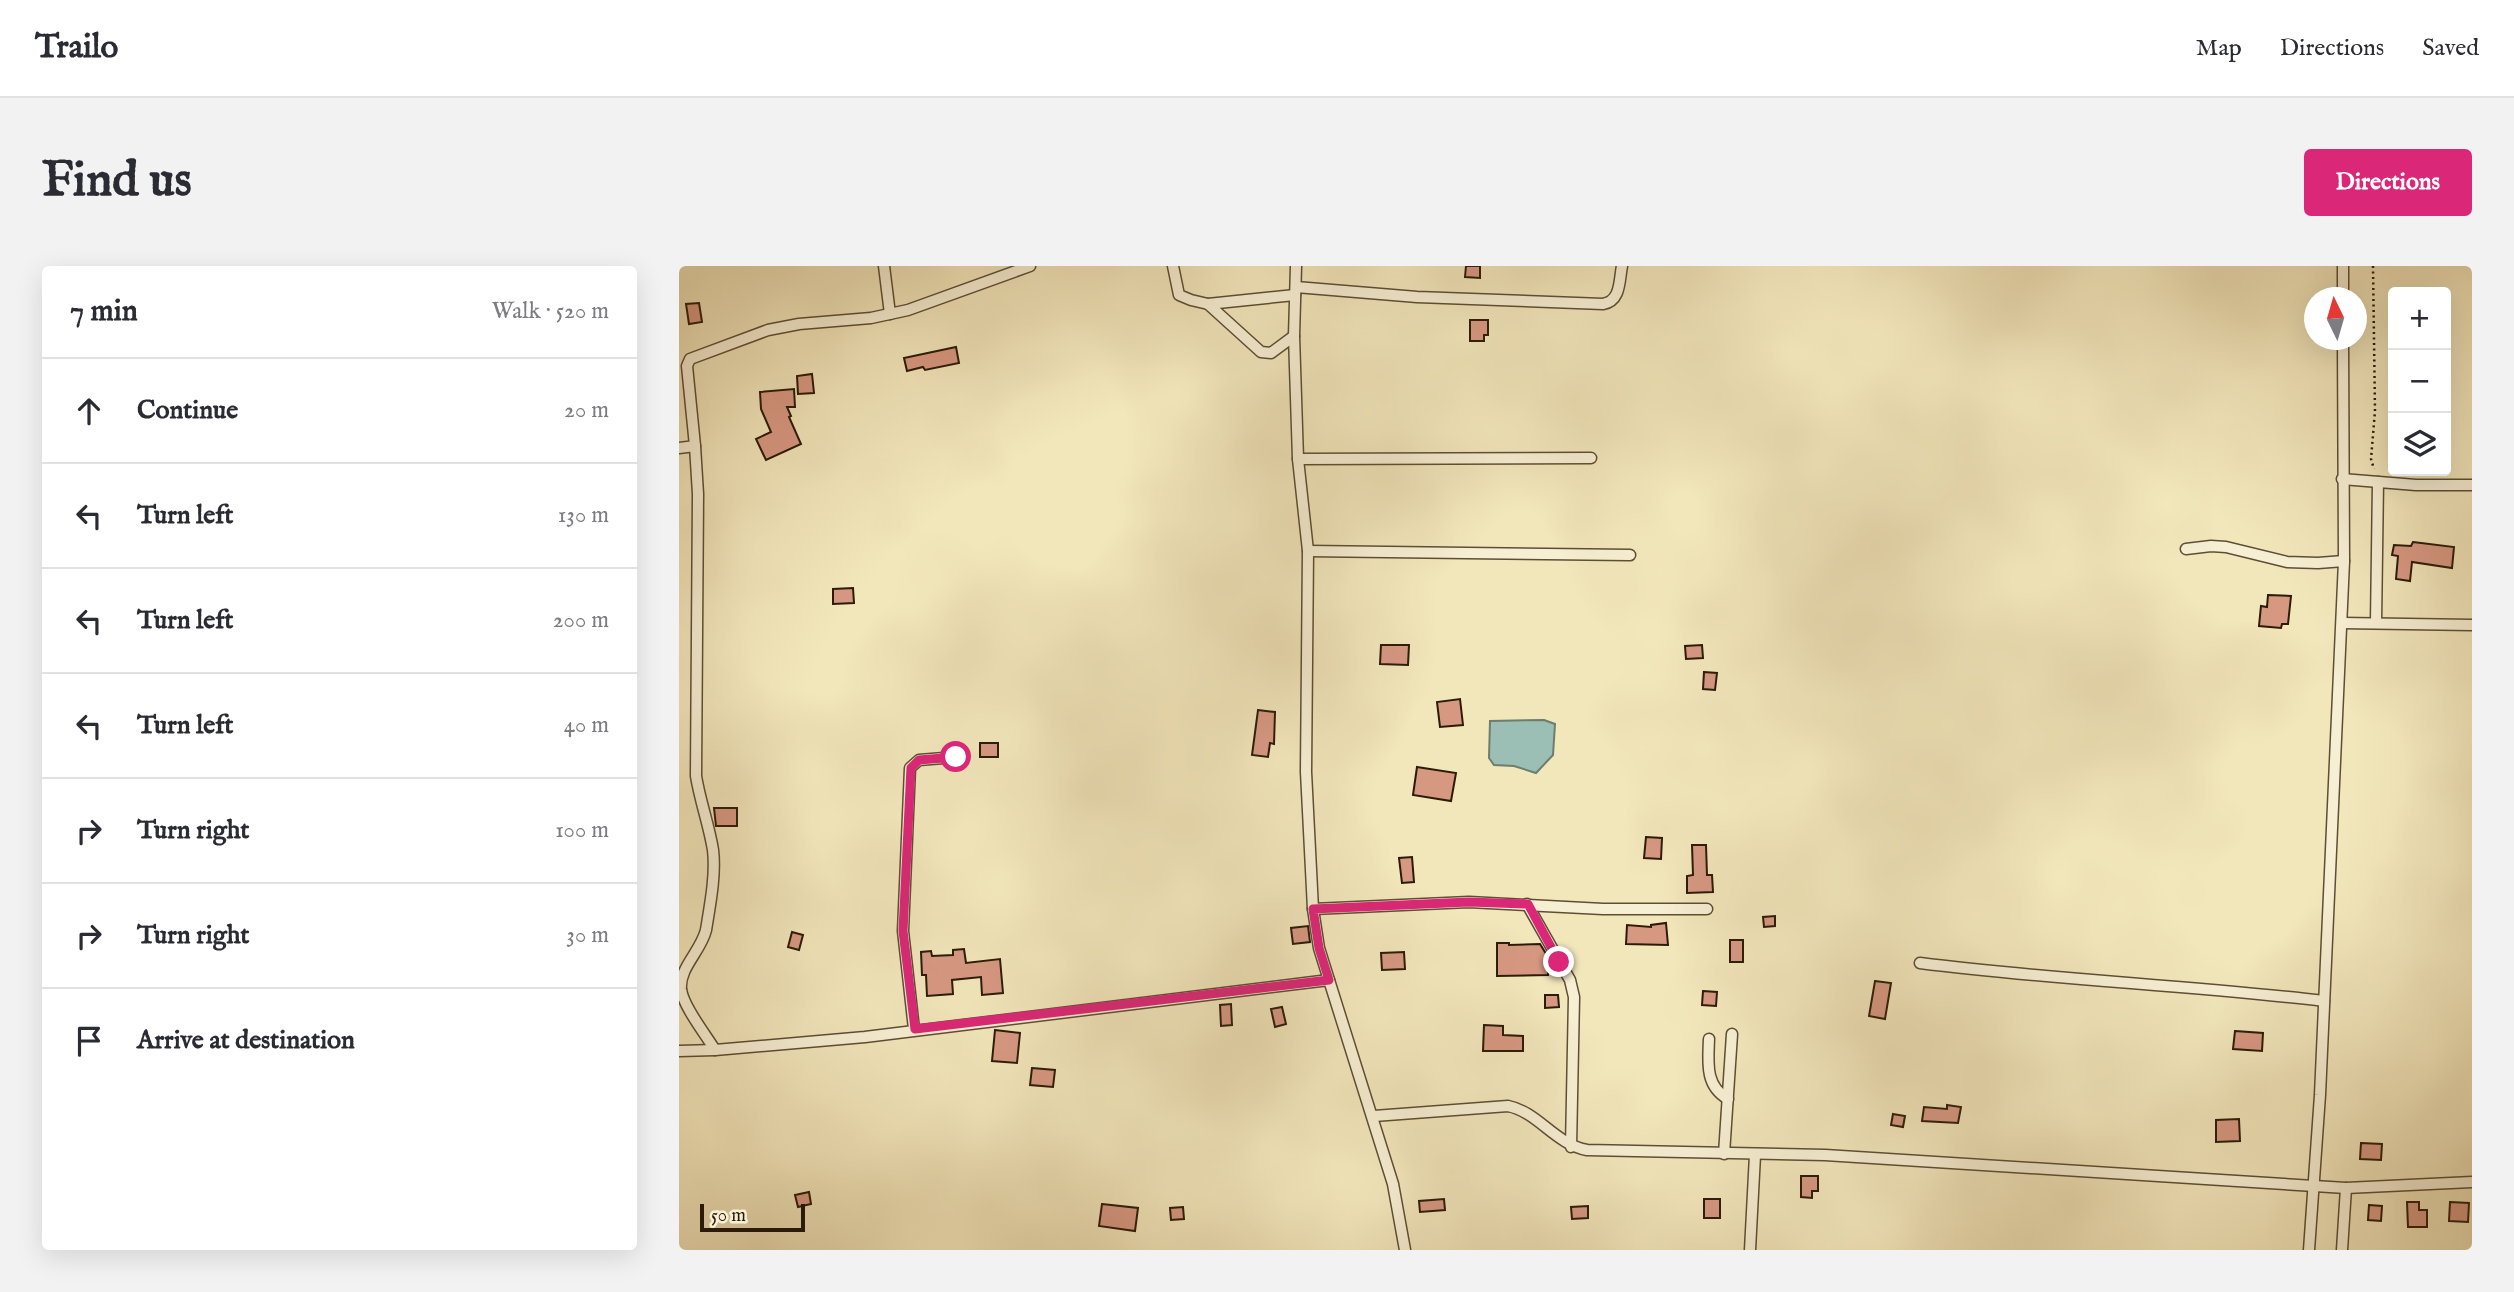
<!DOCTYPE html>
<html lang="en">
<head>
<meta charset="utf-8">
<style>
	body { margin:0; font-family:"IM FELL English",serif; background:#f2f2f3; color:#2b2b33 }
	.controls { position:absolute; right:21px; top:21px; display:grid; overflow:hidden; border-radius:7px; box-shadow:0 7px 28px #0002 }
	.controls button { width:63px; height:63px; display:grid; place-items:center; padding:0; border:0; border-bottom:2px solid #e1e1e2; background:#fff; color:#2b2b33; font:35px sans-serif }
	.compass { position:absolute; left:1625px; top:21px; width:63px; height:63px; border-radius:50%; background:#fff; box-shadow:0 7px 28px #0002; rotate:355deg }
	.scale { position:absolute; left:21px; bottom:18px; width:105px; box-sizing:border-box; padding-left:7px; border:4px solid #2b1b08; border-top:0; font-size:19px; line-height:24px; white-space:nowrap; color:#2b1b08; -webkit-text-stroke:5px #f7efd3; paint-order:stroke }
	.stop { position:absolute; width:21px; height:21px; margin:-16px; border:5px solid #db2777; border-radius:50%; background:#fff }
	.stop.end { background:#db2777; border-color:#fff; box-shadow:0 2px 7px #0008 }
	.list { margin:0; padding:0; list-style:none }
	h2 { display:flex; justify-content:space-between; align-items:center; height:91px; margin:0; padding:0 28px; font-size:30px }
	h2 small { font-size:23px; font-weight:400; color:#7c7c81 }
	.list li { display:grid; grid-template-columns:46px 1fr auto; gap:21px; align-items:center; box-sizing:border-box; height:105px; padding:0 28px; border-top:2px solid #e1e1e2 }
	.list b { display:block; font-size:26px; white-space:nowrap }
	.list em { font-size:23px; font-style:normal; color:#7c7c81 }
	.icon { flex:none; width:38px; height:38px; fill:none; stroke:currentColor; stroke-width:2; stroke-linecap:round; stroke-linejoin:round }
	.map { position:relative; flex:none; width:1793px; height:984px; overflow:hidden; border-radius:7px }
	header { display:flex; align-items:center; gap:42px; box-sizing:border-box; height:98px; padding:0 35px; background:#fff; border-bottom:2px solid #e1e1e2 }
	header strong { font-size:33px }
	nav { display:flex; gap:38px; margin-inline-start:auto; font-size:24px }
	.intro { display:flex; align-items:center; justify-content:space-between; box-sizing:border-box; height:168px; padding:0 42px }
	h1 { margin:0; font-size:49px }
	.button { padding:18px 32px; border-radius:7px; background:#db2777; color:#fff; font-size:24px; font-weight:700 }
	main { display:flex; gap:42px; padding:0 42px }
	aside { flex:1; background:#fff; border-radius:7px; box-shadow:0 7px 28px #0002 }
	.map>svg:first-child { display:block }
	.water { fill:#9bbfb4; stroke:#6e7d6f; stroke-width:2 }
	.building { fill:#d79882; stroke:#2b1b08; stroke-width:2 }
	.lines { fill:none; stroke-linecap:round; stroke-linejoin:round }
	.minor-casing { stroke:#5d4e35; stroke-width:13 }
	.path { stroke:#2b1b08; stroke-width:2.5; stroke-dasharray:2 3.5; stroke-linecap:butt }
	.minor { stroke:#f7efd3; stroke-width:10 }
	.route { stroke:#db2777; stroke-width:9 }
</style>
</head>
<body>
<header>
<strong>Trailo</strong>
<nav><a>Map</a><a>Directions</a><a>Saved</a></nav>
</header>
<div class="intro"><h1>Find us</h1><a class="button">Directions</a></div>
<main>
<aside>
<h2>7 min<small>Walk · 520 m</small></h2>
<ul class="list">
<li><svg class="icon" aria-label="ahead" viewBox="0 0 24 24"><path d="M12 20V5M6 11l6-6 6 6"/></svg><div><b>Continue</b></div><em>20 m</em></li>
<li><svg class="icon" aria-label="left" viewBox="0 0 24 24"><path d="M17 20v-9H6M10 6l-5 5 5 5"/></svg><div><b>Turn left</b></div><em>130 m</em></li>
<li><svg class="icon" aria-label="left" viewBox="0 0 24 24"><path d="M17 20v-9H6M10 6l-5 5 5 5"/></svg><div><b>Turn left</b></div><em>200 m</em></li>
<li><svg class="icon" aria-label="left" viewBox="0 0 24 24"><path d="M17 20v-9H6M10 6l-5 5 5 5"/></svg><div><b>Turn left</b></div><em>40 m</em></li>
<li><svg class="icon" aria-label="right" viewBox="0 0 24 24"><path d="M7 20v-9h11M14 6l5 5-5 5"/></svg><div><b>Turn right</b></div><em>100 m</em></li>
<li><svg class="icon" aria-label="right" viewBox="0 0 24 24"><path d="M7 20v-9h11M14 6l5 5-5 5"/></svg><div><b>Turn right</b></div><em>30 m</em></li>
<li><svg class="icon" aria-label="arrive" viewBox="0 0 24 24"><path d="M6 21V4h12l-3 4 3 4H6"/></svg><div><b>Arrive at destination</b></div></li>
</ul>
</aside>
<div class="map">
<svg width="1793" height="984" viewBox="0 0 1793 984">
	<rect width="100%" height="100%" fill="#f2e6bb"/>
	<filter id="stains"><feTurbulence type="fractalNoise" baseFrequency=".00286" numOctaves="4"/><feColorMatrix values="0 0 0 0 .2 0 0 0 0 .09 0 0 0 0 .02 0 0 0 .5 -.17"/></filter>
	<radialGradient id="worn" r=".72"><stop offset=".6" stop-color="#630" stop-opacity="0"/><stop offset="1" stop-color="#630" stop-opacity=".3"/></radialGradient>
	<path class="water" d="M865,454l11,4 -2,31 -17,18 -22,-7 -20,-1 -5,-7 1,-37z"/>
	<g class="building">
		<path d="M787,0h14v12l-15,-1z"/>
		<path d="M20,37l3,19 -13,2 -3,-20z"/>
		<path d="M791,54h18v15h-4v6h-14z"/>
		<path d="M277,81l3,16 -34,7 -2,-3 -16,4 -3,-13z"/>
		<path d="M133,108l2,19 -16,1 -1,-18z"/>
		<path d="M115,123l1,18h-8l4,9 -2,1 12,27 -35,16 -10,-21 15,-7 -10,-23 -1,-17z"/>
		<path d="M1734,276l41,5 -2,21 -40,-6 -2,19 -14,-2 2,-23 -6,-1 2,-10 17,1z"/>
		<path d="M174,322l1,15 -21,1v-15z"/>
		<path d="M1589,329l23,1 -3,28h-6l-1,4 -22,-2 2,-20 6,1z"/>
		<path d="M702,379h28l-1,20 -28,-1z"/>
		<path d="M1023,379l1,13 -17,1 -1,-13z"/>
		<path d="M1025,406l13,1 -2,17 -12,-1z"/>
		<path d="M781,433l3,26 -23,2 -3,-25z"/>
		<path d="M579,444l17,2 -1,32 -4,-1 -2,14 -16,-2z"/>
		<rect x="301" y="477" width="18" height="14"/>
		<path d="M738,501l39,6 -5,28 -38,-6z"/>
		<path d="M35,542h23v18h-21z"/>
		<path d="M967,571l16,1 -1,21 -17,-1z"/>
		<path d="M1013,579h14l1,30h5l1,17 -26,1v-17l6,-1z"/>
		<path d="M733,591l2,25 -12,1 -3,-25z"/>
		<path d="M1096,650v10l-11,1 -1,-10z"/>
		<path d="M987,657l2,22 -42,-1 1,-19 24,2v-2z"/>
		<path d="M629,660l2,16 -17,2 -2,-16z"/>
		<path d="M113,666l11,3 -4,15 -11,-3z"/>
		<rect x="1051" y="674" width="13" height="22"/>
		<path d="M818,677h12v2l31,-1 8,13v18l-51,1z"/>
		<path d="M285,683l2,14 34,-4 3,34 -21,2 -1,-18 -29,3 1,14 -26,2 -1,-21h-4l-1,-23 10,-1 1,5 21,-1v-5z"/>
		<path d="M725,686l1,17 -23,1 -1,-17z"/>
		<path d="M1196,715l16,2 -6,36 -16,-3z"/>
		<path d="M1024,725l14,1 -1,14 -14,-1z"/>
		<path d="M866,729h13l1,12 -14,1z"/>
		<path d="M552,738l1,21 -11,1 -1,-21z"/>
		<path d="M603,741l4,17 -11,3 -4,-18z"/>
		<path d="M805,759l19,1v9l20,1v15h-40z"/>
		<path d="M316,764l25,3 -3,30 -25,-2z"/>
		<path d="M1556,765l28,2 -1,18 -29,-2z"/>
		<path d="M353,802l23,2 -2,17 -23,-2z"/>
		<path d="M1268,839l14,2 -3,16 -36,-2 2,-14 23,2z"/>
		<path d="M1214,848l12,2 -2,11 -12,-2z"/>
		<path d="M1560,853l1,22 -24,1v-22z"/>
		<path d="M1682,877l21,1 -1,16 -21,-1z"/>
		<path d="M1122,910h17v15h-6v7l-11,-1z"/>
		<path d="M130,926l2,12 -13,3 -3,-12z"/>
		<path d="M765,933l1,11 -25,2 -1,-11z"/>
		<rect x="1025" y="933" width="16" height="19"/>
		<path d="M1728,936h12v8h8v17h-19z"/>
		<path d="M1771,936l19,1 -1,19 -19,-1z"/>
		<path d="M423,938l36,4 -3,23 -36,-5z"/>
		<path d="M1690,939l13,1 -1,15 -13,-1z"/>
		<path d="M909,940v12l-16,1 -1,-12z"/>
		<path d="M504,941l1,12 -13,1 -1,-12z"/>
	</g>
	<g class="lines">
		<g class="minor-casing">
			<g id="minor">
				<path d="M205,0l6,48"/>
				<path d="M494,0l6,29 12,5 17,4 53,48 10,1 23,-17"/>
				<path d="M617,21l121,10 186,7c18,-3 16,-23 19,-38"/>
				<path d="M1664,32v-32"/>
				<path d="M529,38l87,-9"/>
				<path d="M16,180l3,48 -2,282c4,25 13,49 17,74 3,25 -3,55 -7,80 -5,21 -27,38 -25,59 2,17 25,46 34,61"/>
				<path d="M0,182l16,-2 -8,-80 3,-7 78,-29 31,-6 72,-6 37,-8 122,-44"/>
				<path d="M619,193l293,-1"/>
				<path d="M1663,213l74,6h56"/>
				<path d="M1507,283l25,-3 15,1 61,15 31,1 26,-2"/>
				<path d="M629,285l322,4"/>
				<path d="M1663,357l130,2"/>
				<path d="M1697,357l2,-141"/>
				<path d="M848,638l43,76 4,17 -3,150"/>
				<path d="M634,643l156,-7 134,7h104"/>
				<path d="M1241,697c134,17 269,22 404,38"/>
				<path d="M650,714l64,204 12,66"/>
				<path d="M235,763l-11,-98 7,-163 9,-8 37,-3"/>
				<path d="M1030,773c-1,24 -4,47 19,60"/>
				<path d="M0,785l36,-1 150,-13 464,-57 -10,-32 -6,-39 -7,-137 2,-221 -10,-92 -4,-123 2,-70"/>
				<path d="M695,850l134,-10c30,6 47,38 79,44l238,5 521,33 126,-6"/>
				<path d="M1045,888l8,-120"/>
				<path d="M1071,984l5,-95"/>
				<path d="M1630,984l11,-155 24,-534 -1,-221"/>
				<path d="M1663,984l4,-62"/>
			</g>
		</g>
		<path class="path" d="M1694,0l2,145 -4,48 3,10"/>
		<use href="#minor" class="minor"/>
	</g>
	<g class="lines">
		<path class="route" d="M277,491l-37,3 -8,8 -8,163 12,98 414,-49 -10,-32 -6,-39 156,-7 59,2 31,58"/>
	</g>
	<rect width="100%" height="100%" filter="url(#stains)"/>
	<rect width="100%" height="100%" fill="url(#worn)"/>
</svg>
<div class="controls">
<button>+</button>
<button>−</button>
<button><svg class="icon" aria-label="layers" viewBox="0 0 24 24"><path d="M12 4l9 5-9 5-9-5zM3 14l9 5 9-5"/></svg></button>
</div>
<svg class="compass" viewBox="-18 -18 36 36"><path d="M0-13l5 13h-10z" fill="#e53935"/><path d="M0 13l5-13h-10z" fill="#7c7c81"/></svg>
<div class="scale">50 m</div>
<div class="stop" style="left:277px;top:491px"></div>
<div class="stop end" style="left:880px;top:696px"></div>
</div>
</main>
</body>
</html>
